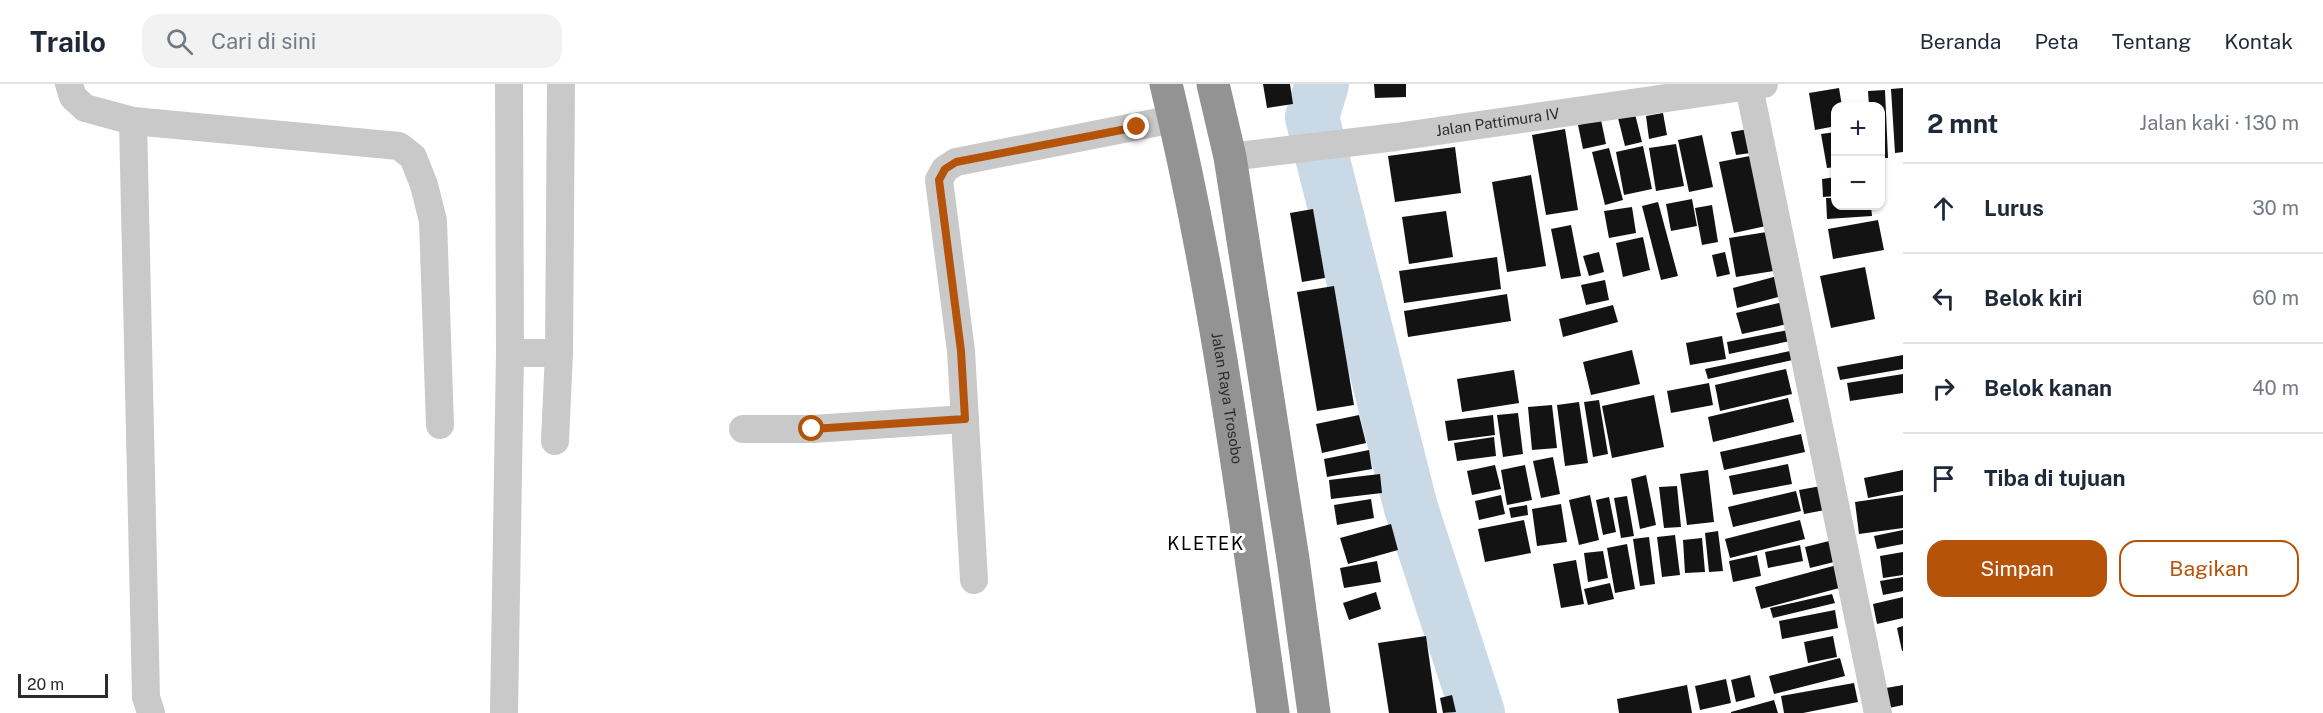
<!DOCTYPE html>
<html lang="id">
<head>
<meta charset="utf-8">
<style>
	body { margin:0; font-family:"Public Sans",sans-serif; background:#f2f2f3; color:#1f2937 }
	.controls { position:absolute; right:18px; top:18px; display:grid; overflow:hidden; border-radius:12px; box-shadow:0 2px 4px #0004 }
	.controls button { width:54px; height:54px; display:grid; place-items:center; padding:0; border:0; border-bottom:2px solid #e0e1e3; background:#fff; color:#1f2937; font:30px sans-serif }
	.scale { position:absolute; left:18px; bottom:15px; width:90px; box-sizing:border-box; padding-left:6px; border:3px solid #2c2c2c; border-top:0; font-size:16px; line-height:21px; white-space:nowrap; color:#2c2c2c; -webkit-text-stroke:4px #fff; paint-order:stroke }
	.stop { position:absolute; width:18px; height:18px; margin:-14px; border:4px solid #b45309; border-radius:50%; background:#fff }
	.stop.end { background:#b45309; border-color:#fff; box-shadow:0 2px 6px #0008 }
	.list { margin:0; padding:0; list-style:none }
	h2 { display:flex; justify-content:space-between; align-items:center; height:78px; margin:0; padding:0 24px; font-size:26px }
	h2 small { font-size:20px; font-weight:400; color:#747a83 }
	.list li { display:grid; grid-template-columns:39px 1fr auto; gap:18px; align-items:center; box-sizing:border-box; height:90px; padding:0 24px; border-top:2px solid #e0e1e3 }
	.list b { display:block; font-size:22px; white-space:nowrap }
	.list em { font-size:20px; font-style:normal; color:#747a83 }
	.actions { display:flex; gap:12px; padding:18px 24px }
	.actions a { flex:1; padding:14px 0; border:2px solid #b45309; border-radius:18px; text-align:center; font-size:21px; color:#b45309 }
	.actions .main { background:#b45309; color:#fff }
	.icon { flex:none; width:33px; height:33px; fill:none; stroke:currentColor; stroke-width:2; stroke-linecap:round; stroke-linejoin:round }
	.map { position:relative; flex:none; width:1903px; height:629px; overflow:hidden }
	header { display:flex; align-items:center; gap:36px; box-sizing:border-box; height:84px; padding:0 30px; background:#fff; border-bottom:2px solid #e0e1e3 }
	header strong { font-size:28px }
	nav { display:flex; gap:33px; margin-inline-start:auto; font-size:21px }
	.search { width:420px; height:54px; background:#f2f2f3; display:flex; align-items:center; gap:15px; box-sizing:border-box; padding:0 21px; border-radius:18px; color:#747a83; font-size:22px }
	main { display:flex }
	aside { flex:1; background:#fff }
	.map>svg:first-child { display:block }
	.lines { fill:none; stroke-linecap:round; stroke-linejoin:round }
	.river { stroke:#c9d9e6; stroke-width:54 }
	.building { fill:#131313 }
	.minor { stroke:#c9c9c9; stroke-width:28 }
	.highway { stroke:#939393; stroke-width:33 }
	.route { stroke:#b45309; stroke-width:8 }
	.labels { text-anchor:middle; stroke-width:6; stroke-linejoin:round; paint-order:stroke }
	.street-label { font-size:15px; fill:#2c2c2c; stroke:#fff }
	.quarter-label { font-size:18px; letter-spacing:1.5px; fill:#000; stroke:#fff }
</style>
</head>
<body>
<header>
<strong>Trailo</strong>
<div class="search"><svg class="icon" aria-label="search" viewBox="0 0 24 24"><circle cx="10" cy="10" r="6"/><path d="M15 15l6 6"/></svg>Cari di sini</div>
<nav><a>Beranda</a><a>Peta</a><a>Tentang</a><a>Kontak</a></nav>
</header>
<main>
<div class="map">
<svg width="1903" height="629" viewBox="0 0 1903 629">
	<rect width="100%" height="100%" fill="#fff"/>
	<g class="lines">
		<path class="river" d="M1322,0l-10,33 99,391 67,205"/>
	</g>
	<g class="building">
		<path d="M1263,0h27l3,20 -26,4z"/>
		<path d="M1374,0h32v13l-31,1z"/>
		<path d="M1839,4l3,18h-6v20l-21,4 -6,-37z"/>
		<path d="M1903,4v64l-8,1 -4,-64z"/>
		<path d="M1885,6l3,68h-8v-52h-11l-1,-15z"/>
		<path d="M1634,26l8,32 -17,4 -8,-32z"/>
		<path d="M1663,29l4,22 -18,4 -3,-23z"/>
		<path d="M1601,36l5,24 -23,5 -5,-24z"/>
		<path d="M1754,44l4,24 -22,3 -5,-23z"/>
		<path d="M1565,45l13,81 -32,5 -14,-80z"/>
		<path d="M1836,48v35l-9,1 -6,-34z"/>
		<path d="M1702,51l11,52 -24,5 -11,-52z"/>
		<path d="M1676,60l8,42 -28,5 -7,-43z"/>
		<path d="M1643,62l9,43 -28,6 -8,-43z"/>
		<path d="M1455,63l6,46 -66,9 -7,-46z"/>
		<path d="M1609,64l14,52 -18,5 -13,-53z"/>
		<path d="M1760,70l15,70 -41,9 -15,-71z"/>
		<path d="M1531,91l15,91 -39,6 -15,-90z"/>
		<path d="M1836,93v19l-13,1 -1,-18z"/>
		<path d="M1826,114h10v8h35l1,10 -45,3z"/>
		<path d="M1692,115l5,27 -26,5 -5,-27z"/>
		<path d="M1658,118l20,74 -17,4 -19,-74z"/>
		<path d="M1712,121l6,37 -16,3 -7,-37z"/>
		<path d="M1632,123l4,26 -27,5 -5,-27z"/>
		<path d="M1313,125l12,69 -23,4 -12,-69z"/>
		<path d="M1446,127l7,46 -44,7 -7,-47z"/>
		<path d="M1878,136l6,30 -51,9 -5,-30z"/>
		<path d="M1571,141l10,51 -20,3 -10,-50z"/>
		<path d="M1773,147l7,39 -44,7 -7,-39z"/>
		<path d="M1643,153l7,33 -27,7 -7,-34z"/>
		<path d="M1599,168l5,20 -15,4 -6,-20z"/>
		<path d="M1725,168l5,22 -13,3 -5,-22z"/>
		<path d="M1497,173l4,32 -97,14 -5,-32z"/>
		<path d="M1865,183l10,52 -44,9 -11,-52z"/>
		<path d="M1781,191l5,20 -49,13 -4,-20z"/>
		<path d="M1605,196l4,20 -23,5 -5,-20z"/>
		<path d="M1334,202l20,119 -37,6 -20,-119z"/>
		<path d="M1507,210l4,27 -103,16 -4,-26z"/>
		<path d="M1787,217l5,22 -50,11 -6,-21z"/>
		<path d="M1613,221l5,17 -55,15 -4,-18z"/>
		<path d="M1793,245l2,11 -66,14 -2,-12z"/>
		<path d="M1722,252l4,23 -36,6 -4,-22z"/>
		<path d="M1632,266l8,34 -49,11 -8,-33z"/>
		<path d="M1795,266l2,9 -89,20 -3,-10z"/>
		<path d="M1903,271v14l-63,11 -3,-13z"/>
		<path d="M1786,285l6,25 -72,17 -5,-26z"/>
		<path d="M1514,286l5,33 -57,9 -5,-33z"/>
		<path d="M1903,290v19l-53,8 -3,-18z"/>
		<path d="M1709,299l4,22 -42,8 -4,-22z"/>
		<path d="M1654,311l10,52 -52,11 -10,-52z"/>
		<path d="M1788,314l6,24 -81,20 -5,-25z"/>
		<path d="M1599,316l9,54 -15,3 -9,-55z"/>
		<path d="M1579,318l9,61 -23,3 -8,-61z"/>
		<path d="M1552,321l5,43 -25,2 -4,-43z"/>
		<path d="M1518,329l5,41 -20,3 -6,-42z"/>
		<path d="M1359,331l7,28 -44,10 -6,-29z"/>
		<path d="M1493,331l2,20 -47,6 -3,-20z"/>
		<path d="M1801,350l4,18 -81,18 -4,-18z"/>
		<path d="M1494,353l2,19 -39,5 -3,-18z"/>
		<path d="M1369,366l3,19 -45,8 -3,-18z"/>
		<path d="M1553,373l7,37 -19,4 -8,-37z"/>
		<path d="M1788,380l4,20 -59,11 -4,-19z"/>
		<path d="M1495,381l6,24 -29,6 -5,-24z"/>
		<path d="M1525,381l7,35 -25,5 -6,-35z"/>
		<path d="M1708,386l6,52 -27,3 -7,-51z"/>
		<path d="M1903,386v21l-35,7 -4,-20z"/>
		<path d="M1380,390l2,19 -51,6 -2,-19z"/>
		<path d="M1646,391l10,50 -16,4 -9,-50z"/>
		<path d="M1677,402l4,41 -17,1 -5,-41z"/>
		<path d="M1821,402l4,24 -21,4 -5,-24z"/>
		<path d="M1796,407l5,20 -68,16 -5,-20z"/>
		<path d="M1501,411l4,19 -26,6 -4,-19z"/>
		<path d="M1590,411l9,45 -20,5 -10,-45z"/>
		<path d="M1903,411v33l-44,6 -4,-32z"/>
		<path d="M1627,412l7,40 -13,2 -7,-40z"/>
		<path d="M1609,413l7,35 -13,3 -7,-35z"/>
		<path d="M1371,415l3,19 -37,7 -3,-20z"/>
		<path d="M1561,420l6,38 -30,4 -5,-37z"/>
		<path d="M1527,421l1,10 -17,3 -2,-10z"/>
		<path d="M1524,436l7,33 -46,9 -7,-33z"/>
		<path d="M1800,436l5,19 -75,19 -5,-19z"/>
		<path d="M1391,440l7,26 -50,14 -8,-26z"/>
		<path d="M1903,446v14l-26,5 -3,-13z"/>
		<path d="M1718,447l5,40 -14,1 -4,-39z"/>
		<path d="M1675,451l5,40 -18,2 -5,-40z"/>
		<path d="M1649,453l6,47 -15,2 -7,-47z"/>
		<path d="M1702,454l3,34 -20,1 -2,-33z"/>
		<path d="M1837,455l5,21 -32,8 -5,-21z"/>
		<path d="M1627,460l8,45 -20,4 -8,-45z"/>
		<path d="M1800,461l3,16 -35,7 -3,-16z"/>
		<path d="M1603,467l5,27 -20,4 -4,-29z"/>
		<path d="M1903,468v23l-20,3 -3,-22z"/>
		<path d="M1757,471l4,21 -28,6 -4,-21z"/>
		<path d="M1576,476l8,44 -23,4 -8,-44z"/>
		<path d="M1377,477l4,21 -37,6 -4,-20z"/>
		<path d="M1837,481l6,22 -82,22 -6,-22z"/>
		<path d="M1903,493v14l-20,4 -3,-14z"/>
		<path d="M1610,499l4,16 -26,6 -4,-16z"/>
		<path d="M1376,508l5,17 -32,11 -6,-17z"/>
		<path d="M1832,510l3,9 -62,15 -3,-10z"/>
		<path d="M1903,513v21l-26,6 -4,-20z"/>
		<path d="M1835,526l3,18 -56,11 -3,-18z"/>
		<path d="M1903,542v25h-1l-5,-23z"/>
		<path d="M1426,552l11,77h-48l-11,-70z"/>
		<path d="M1833,552l4,21 -29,6 -4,-21z"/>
		<path d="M1840,574l5,18 -71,18 -5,-18z"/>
		<path d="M1750,591l5,22 -19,5 -5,-22z"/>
		<path d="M1726,595l5,24 -31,7 -5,-24z"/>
		<path d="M1854,599l4,19 -55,11h-19l-3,-17z"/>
		<path d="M1687,601l5,28h-73l-2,-14z"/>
		<path d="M1903,601v20l-14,3 -3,-20z"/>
		<path d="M1452,611l4,17 -13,1 -3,-15z"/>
		<path d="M1774,616l4,13h-47v-1z"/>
	</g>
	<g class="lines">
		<g class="minor">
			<path d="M69,0l4,13 12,11 48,13 266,25 14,11 11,28 9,36 7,204"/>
			<path d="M1749,3l129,626"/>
			<path d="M133,37l13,576 5,16"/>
			<path id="s1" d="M1230,73l166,-20 368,-53"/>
			<path d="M510,269h49"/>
			<path d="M743,345h69l153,-10"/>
			<path d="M555,357l4,-88 2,-269"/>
			<path d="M974,496l-13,-229 -22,-171 6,-11 11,-7 218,-43"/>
			<path d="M504,629l6,-360 -1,-269"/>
		</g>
		<g class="highway">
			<path id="s2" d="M1166,0c50,207 77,419 107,629"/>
			<path d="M1213,0l17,73 63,402 21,154"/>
		</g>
	</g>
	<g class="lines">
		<path class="route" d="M812,345l153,-10 -4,-68 -22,-171 6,-11 11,-7 181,-35"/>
	</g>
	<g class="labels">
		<g class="street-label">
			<text dy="5" stroke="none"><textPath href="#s1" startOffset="270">Jalan Pattimura IV</textPath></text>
			<text dy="5" stroke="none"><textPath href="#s2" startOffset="320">Jalan Raya Trosobo</textPath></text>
		</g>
		<g class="quarter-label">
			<text x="1206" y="466">KLETEK</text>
		</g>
	</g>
</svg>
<div class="controls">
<button>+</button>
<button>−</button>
</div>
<div class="scale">20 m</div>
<div class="stop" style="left:812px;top:345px"></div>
<div class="stop end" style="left:1137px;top:43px"></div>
</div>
<aside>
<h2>2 mnt<small>Jalan kaki · 130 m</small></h2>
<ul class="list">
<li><svg class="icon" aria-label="ahead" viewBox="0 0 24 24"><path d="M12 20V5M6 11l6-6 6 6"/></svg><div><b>Lurus</b></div><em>30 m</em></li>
<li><svg class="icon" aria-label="left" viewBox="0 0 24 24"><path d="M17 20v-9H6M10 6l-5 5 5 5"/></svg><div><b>Belok kiri</b></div><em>60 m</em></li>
<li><svg class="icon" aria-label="right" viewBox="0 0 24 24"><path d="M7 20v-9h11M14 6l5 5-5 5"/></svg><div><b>Belok kanan</b></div><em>40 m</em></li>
<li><svg class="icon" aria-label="arrive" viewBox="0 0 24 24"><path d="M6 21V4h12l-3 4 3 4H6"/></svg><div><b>Tiba di tujuan</b></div></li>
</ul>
<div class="actions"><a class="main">Simpan</a><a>Bagikan</a></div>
</aside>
</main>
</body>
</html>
